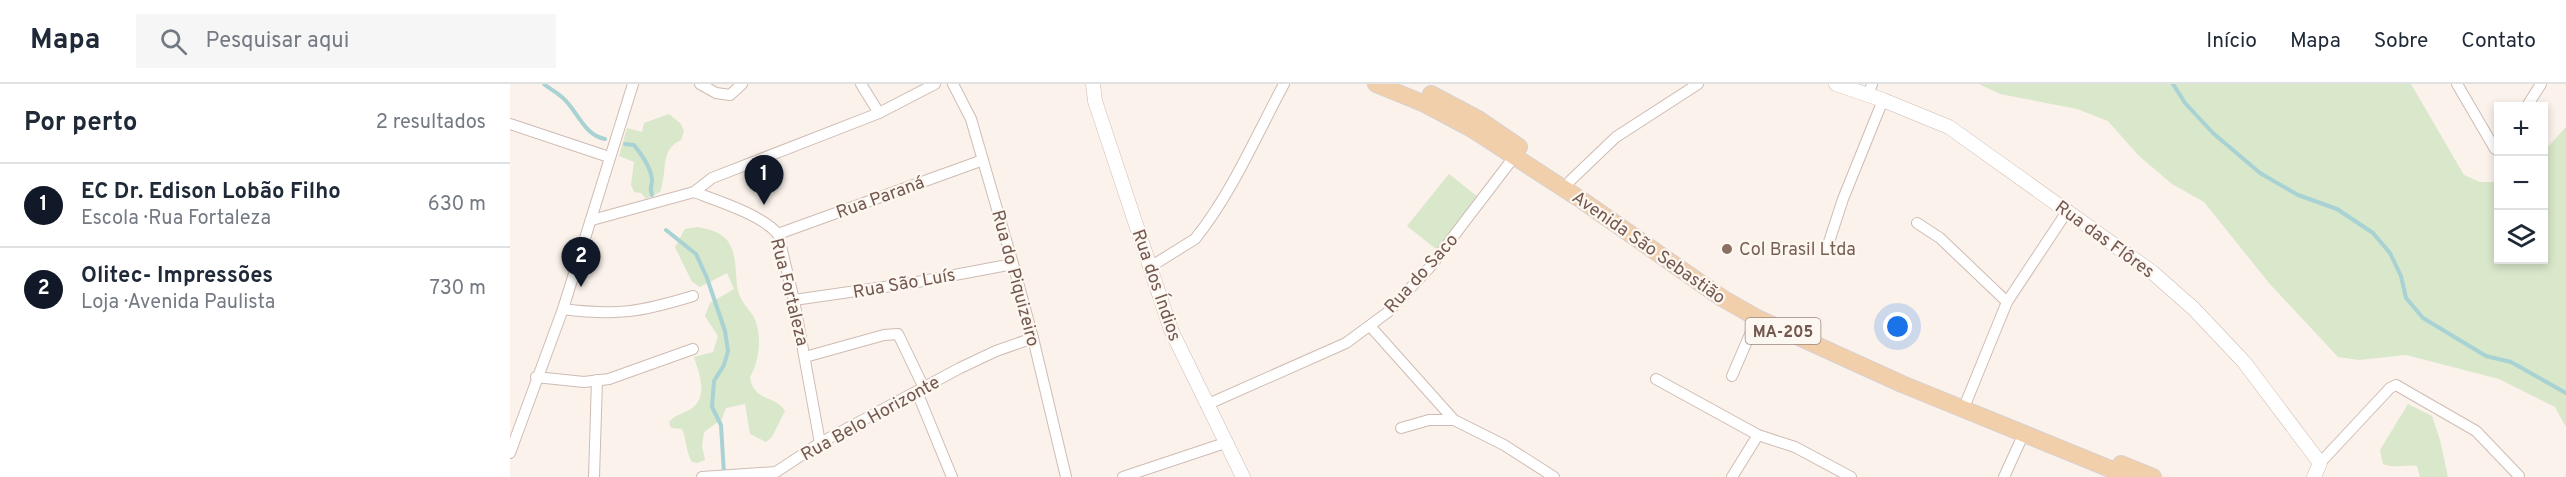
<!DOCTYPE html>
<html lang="pt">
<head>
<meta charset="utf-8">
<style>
	body { margin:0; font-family:Overpass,sans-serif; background:#f6f6f7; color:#1f2937 }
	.controls { position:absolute; right:18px; top:18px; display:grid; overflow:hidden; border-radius:0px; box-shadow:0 3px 9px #0003 }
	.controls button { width:54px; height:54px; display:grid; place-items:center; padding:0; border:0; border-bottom:2px solid #e0e1e3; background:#fff; color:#1f2937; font:30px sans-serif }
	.you { position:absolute; left:1388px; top:243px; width:21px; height:21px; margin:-15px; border:4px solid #fff; border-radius:50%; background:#1a73e8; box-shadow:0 0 0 9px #1a73e833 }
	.badge { display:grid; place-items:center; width:39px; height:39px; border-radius:50%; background:#111827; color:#fff; font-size:20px; font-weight:700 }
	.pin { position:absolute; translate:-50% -50px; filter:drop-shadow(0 2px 3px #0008) }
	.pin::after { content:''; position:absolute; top:32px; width:21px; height:18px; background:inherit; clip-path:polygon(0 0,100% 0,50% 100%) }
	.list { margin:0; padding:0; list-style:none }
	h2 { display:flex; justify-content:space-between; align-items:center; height:78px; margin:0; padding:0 24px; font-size:26px }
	h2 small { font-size:20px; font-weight:400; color:#747a83 }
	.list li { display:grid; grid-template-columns:39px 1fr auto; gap:18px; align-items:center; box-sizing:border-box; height:84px; padding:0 24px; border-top:2px solid #e0e1e3 }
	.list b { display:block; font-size:22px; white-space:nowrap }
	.list p { margin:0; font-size:20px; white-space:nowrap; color:#747a83 }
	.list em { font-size:20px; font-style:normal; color:#747a83 }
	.icon { flex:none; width:33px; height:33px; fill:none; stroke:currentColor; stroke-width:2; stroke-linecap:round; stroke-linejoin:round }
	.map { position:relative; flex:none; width:2056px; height:393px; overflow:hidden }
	header { display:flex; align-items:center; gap:36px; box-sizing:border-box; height:84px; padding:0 30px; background:#fff; border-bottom:2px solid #e0e1e3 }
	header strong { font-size:28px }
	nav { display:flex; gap:33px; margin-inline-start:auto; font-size:21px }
	.search { width:420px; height:54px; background:#f6f6f7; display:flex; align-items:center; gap:15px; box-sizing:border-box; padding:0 21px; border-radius:0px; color:#747a83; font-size:22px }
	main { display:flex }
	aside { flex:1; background:#fff }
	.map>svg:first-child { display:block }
	.green { fill:#d9e7ca }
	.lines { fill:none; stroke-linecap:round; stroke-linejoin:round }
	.stream { stroke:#a8d2d3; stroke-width:4 }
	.minor-casing { stroke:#cebcb4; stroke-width:12 }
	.tertiary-casing { stroke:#cebcb4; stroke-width:15 }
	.primary-casing { stroke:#d8d0ce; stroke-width:18 }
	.minor { stroke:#fff; stroke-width:10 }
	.tertiary { stroke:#fff; stroke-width:14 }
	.primary { stroke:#f2cfab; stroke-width:16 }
	.education-dot { fill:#8d6e63; stroke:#fdf7f1; stroke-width:2 }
	.labels { text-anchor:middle; stroke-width:4.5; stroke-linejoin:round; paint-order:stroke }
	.shield { fill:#fdf7f1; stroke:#9c8880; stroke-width:1.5 }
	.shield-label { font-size:16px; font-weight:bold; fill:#735850 }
	.street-label { font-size:18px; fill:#735850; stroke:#fdf7f1 }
	.education-label { font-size:18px; fill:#785e54; stroke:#fdf7f1; text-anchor:start }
</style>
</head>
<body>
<header>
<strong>Mapa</strong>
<div class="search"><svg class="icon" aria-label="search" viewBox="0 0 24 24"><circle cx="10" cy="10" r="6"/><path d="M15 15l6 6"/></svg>Pesquisar aqui</div>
<nav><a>Início</a><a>Mapa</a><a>Sobre</a><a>Contato</a></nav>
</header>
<main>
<aside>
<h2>Por perto<small>2 resultados</small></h2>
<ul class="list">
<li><span class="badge">1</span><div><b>EC Dr. Edison Lobão Filho</b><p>Escola · Rua Fortaleza</p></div><em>630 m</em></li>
<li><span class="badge">2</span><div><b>Olitec- Impressões</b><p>Loja · Avenida Paulista</p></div><em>730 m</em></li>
</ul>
</aside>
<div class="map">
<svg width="2056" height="393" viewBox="0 0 2056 393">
	<rect width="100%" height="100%" fill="#fbf2eb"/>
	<g class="green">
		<path d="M1469,0h432l53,91 16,7h18v78h46v-109l22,-24v300l-11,-20 -56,-28 -93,-24 -47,5 -21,-3 -69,-74 -65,-81 -32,-18 -34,-29 -30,-34 -31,-12 -77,-15z"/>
		<path d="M159,30l12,10 3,7 -3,9c-22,10 -13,31 -21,52l-14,7 -5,-6 -7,-1 -3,-7 3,-23 -15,-6 8,-28 15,4 2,-9z"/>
		<path d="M939,90l29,23 -42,52 -29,-23z"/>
		<path d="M187,143c10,2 23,4 30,13 10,14 8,29 10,45 1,12 8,20 15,29 11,17 8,47 -2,63 3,25 26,18 35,34l-13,26 -6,5 -16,-8 -5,-30 -19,4 -4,11 -18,13 -2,14 3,14 -8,3 -5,-1c-6,-9 -5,-22 -10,-33l-11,-1 -2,-6c7,-8 11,-7 20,-12 21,-12 10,-36 5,-53l19,-5 5,-16 -13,-20 5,-13 24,-14 -7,-16 -27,14 -8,-5 -17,-35 10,-18z"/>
		<path d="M1898,320l24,12 8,24 8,37h-28l-3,-11c-13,-2 -22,3 -34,-2l-3,-14z"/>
	</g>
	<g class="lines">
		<g class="stream">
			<path d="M34,0c6,5 14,9 20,15 14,13 20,36 41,40"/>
			<path d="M1663,0l12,19 28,30 47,40 38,22 39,14 36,24 17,20 11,23 5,22 17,20 63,38 25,6 55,31"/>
			<path d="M115,60l9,1c7,9 17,22 18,35 0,6 -3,8 0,15"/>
			<path d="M156,146l30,24 11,24 18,53 3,20 -4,14 -10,16 -2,26 9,18 3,49"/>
		</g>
		<g class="minor-casing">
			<g id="minor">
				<path d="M190,0l16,9 14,2 12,-11"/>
				<path d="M351,0l18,29"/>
				<path d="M443,0l18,35 42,145 20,74 33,139"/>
				<path d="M1947,0l38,65"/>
				<path d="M1358,12l4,-12"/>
				<path d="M2017,22l14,-22"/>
				<path d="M0,40l99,33"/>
				<path d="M1060,97l46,-44 82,-53"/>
				<path d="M184,108c24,9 68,23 84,42l16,66 26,143"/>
				<path d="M82,136l102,-28 18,-14 167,-65 56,-29"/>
				<path d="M1407,139l23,15 67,64"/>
				<path d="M268,150l205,-74"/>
				<path d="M1316,167l17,-52 40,-99"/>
				<path d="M640,183l45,-28c37,-46 61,-103 89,-155"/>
				<path d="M284,216l118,-17 101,-19"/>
				<path d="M53,225c54,7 78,3 130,-13"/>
				<path d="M860,242l84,94 50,25 50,32"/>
				<path d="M295,273l79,-22 14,-1 26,54"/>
				<path d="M1222,292l25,-58"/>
				<path d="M26,293l48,5 25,-3 84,-30"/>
				<path d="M1146,295l102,56 37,12 56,30"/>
				<path d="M407,308l35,85"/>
				<path d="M1457,316l40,-98 61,-92"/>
				<path d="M696,321l140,-62 42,-31 42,-45 84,-110"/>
				<path d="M891,344l28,-8h25"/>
				<path d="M0,369l53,-144 70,-225"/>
				<path d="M1810,379l70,-75 6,-3 80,46 43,45"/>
				<path d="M84,393l3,-97"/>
				<path d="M192,393l74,-5 44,-29 140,-75 36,-17 37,-13"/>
				<path d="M613,393l102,-34"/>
				<path d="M1222,393l26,-42"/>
				<path d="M1494,393l20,-44"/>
			</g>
		</g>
		<g class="tertiary-casing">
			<g id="tertiary">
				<path d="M583,0l2,17 76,229 72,147"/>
				<path d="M1326,0l47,16 66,27 203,145 42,37 50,53 76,101 -6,14"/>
			</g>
		</g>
		<g class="primary-casing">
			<g id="primary">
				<path d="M866,0l49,20 47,25 111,72 139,97 35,20 145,66 228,93"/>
				<path d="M921,10l47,25 41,28"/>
				<path d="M1611,380l32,13"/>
			</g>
		</g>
		<use href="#minor" class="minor"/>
		<use href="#tertiary" class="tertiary"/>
		<use href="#primary" class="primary"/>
	</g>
	<circle class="education-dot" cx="1217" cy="165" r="6"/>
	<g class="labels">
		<rect class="shield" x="1235.5" y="234" width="75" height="26" rx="4.5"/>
		<g class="shield-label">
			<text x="1273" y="253">MA-205</text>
		</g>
		<g class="street-label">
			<text transform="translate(370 113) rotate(-20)" y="6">Rua Paraná</text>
			<text transform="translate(1595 155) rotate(36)" y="6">Rua das Flôres</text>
			<text transform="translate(1139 163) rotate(35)" y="6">Avenida São Sebastião</text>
			<text transform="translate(911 189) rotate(-48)" y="6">Rua do Saco</text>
			<text transform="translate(506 194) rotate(75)" y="6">Rua do Piquizeiro</text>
			<text transform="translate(394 199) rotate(-10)" y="6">Rua São Luís</text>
			<text transform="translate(647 201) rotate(71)" y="6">Rua dos Índios</text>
			<text transform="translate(280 208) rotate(76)" y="6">Rua Fortaleza</text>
			<text transform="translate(360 334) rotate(-29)" y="6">Rua Belo Horizonte</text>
		</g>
		<g class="education-label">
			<text x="1229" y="171">Col Brasil Ltda</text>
		</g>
	</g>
</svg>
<div class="controls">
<button>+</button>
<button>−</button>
<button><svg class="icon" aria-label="layers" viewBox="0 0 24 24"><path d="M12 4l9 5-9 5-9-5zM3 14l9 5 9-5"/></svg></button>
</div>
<div class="you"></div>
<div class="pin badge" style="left:254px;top:121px">1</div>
<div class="pin badge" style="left:71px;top:203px">2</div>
</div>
</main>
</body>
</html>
